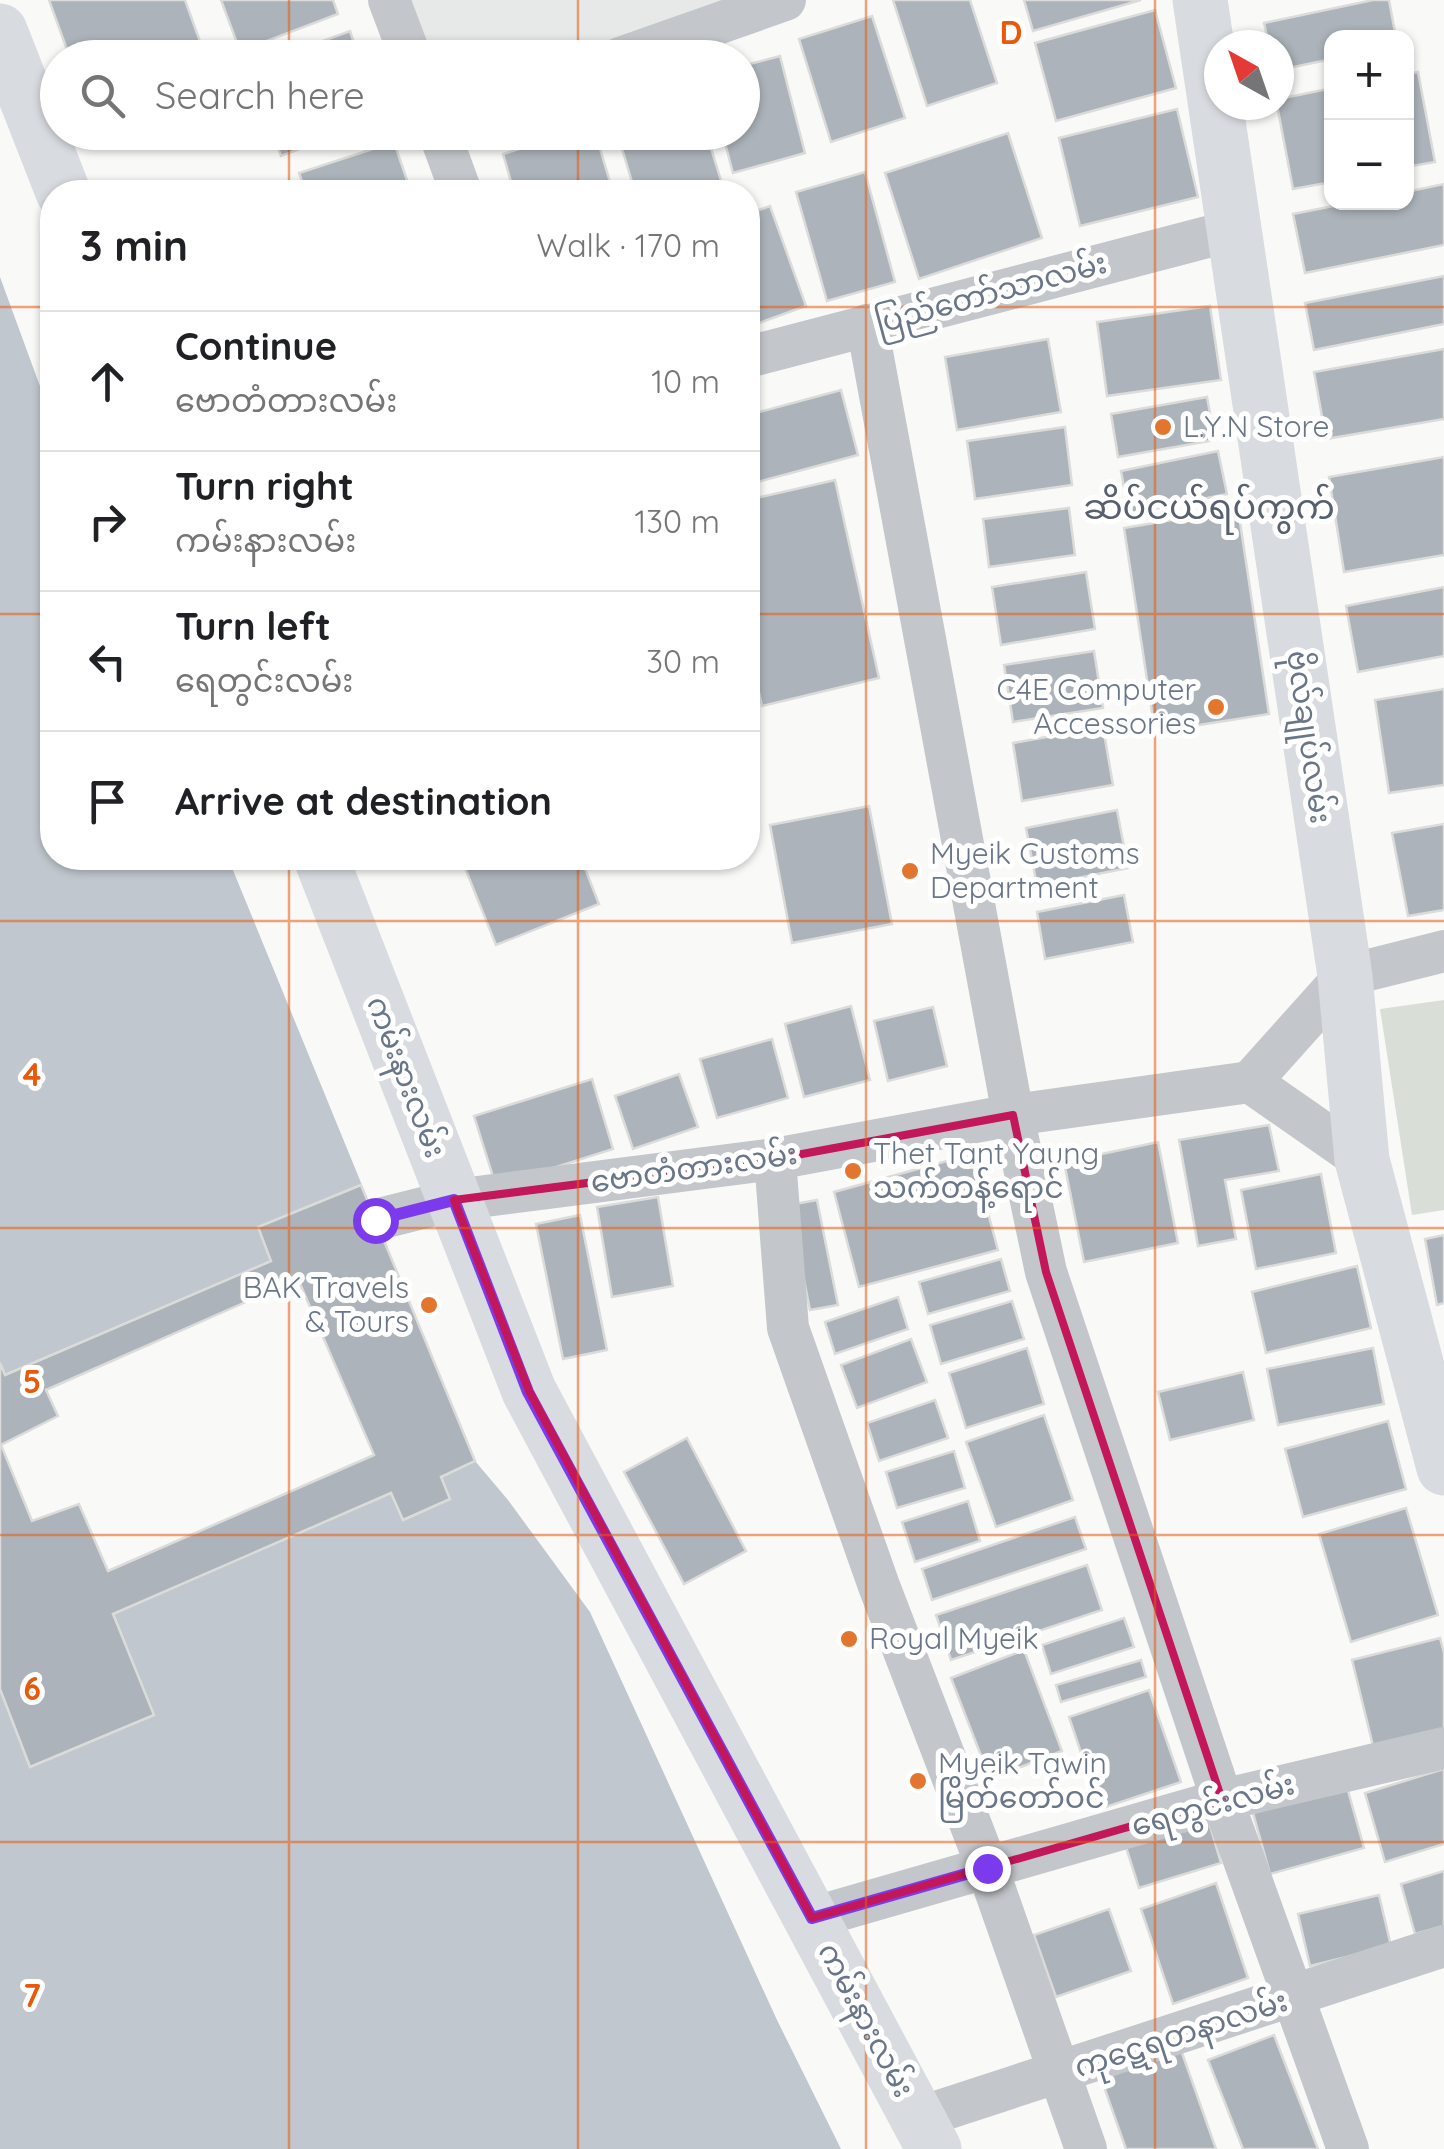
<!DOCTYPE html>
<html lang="en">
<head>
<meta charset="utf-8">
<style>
	body { margin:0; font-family:Quicksand,"Noto Sans Myanmar",sans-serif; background:#f2f2f2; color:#202124 }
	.controls { position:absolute; right:30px; top:30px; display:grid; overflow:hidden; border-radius:20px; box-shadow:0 2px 8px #0004 }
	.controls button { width:90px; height:90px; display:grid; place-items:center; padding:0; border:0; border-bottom:2px solid #e0e0e0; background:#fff; color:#202124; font:50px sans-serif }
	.compass { position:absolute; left:1204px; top:30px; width:90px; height:90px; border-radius:50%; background:#fff; box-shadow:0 2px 8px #0004; rotate:320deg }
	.stop { position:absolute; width:30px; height:30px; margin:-22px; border:8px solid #7c3aed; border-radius:50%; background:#fff }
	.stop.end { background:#7c3aed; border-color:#fff; box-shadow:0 2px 10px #0008 }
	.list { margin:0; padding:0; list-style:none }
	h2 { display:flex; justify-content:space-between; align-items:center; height:130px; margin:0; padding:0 40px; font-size:42px }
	h2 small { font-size:32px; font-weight:400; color:#757577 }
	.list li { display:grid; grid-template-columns:65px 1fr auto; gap:30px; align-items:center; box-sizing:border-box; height:140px; padding:0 40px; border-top:2px solid #e0e0e0 }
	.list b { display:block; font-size:38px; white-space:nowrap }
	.list p { margin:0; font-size:32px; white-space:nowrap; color:#757577 }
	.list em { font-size:32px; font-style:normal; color:#757577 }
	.icon { flex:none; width:55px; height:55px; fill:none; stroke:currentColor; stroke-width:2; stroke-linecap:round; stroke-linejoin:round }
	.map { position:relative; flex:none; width:1444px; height:2149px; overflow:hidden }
	.search { position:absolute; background:#fff; box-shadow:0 2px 8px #0004; left:40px; top:40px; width:720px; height:110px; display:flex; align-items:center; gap:25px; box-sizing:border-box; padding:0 35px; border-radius:55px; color:#757577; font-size:38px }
	.panel { position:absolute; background:#fff; box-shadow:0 2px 8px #0004; left:40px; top:180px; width:720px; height:690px; border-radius:40px }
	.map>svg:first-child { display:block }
	.built { fill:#e7e9e9 }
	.green { fill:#d9dfd7 }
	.water { fill:#c0c7ce }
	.pier { fill:#f9faf8 }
	.building { fill:#acb3ba; stroke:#dbdcda; stroke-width:2.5; fill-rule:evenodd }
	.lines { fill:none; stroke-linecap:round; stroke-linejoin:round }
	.minor { stroke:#c3c7cb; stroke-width:42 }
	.secondary { stroke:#d8dbe0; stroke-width:55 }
	.route { stroke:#7c3aed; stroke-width:12 }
	.marked { fill:none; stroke:#c2185b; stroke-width:8; stroke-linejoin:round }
	.grid { fill:none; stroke:#e8590c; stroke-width:2.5; stroke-opacity:0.55 }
	.poi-dot { fill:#e2762f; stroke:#fff; stroke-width:4 }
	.labels { text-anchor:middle; stroke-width:10; stroke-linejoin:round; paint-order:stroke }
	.street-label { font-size:30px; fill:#697688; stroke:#fff }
	.poi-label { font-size:30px; fill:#697688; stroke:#fff; text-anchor:start }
	.quarter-label { font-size:35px; fill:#57606e; stroke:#fff }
	.grid-label { font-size:32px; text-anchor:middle; font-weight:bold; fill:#e8590c; stroke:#fff; stroke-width:10; stroke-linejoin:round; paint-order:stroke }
</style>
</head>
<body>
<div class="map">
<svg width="1444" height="2149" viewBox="0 0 1444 2149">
	<rect width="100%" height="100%" fill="#f9faf8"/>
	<path class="built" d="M411,0h320l-164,58 -134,-1z"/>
	<path class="green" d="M1444,1000v210l-32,5 -32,-206z"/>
	<path class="water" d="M0,277l52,142v439h176l247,603 33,39 82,112 187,408 64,129h-841z"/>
	<path class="pier" d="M361,1185l114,276 -34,16 9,22 -47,21 -13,-27 -276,121 40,101 -124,52 -30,-78v-326l5,11 266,-113 -13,-34z"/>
	<g class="building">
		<path d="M49,0h136l21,58h-136z"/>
		<path d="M221,0h112l5,14 -98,37z"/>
		<path d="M893,0h77l27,83 -70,23z"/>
		<path d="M1024,0h117l-108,31z"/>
		<path d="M1373,0h16l7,38h-64v21l-53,11v-25h-10l-5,-22z"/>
		<path d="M1155,10l21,78 -120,33 -21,-78z"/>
		<path d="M872,16l33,102 -74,24 -32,-103z"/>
		<path d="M350,31l9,27h-83z"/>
		<path d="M780,56l25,97 -72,20 -11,-41h20v-66z"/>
		<path d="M1418,72l17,90 -29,5v-93z"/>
		<path d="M1332,88v94l-39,7 -16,-84 2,-6z"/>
		<path d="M1177,109l21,88 -118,29 -21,-88z"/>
		<path d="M272,132h74l-65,24z"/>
		<path d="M574,132h21l18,60h-99l-11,-38z"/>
		<path d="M617,132h89l17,55 -19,5h-69z"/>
		<path d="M1008,133l34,105 -123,41 -34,-106z"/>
		<path d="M394,142l17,50h-105l-7,-19z"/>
		<path d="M865,172l30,110 -68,19 -31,-109z"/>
		<path d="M1444,184v61l-139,28 -12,-59 60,-12h53v-10z"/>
		<path d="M770,206l36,100 -58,21v-113z"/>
		<path d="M1444,276v48l-130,26 -9,-47z"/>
		<path d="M1210,306l11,74 -114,16 -10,-74z"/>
		<path d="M1048,339l13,73 -104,18 -12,-73z"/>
		<path d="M1444,349v70l-118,20 -12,-67z"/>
		<path d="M841,390l17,65 -108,29 -2,-69z"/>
		<path d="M1207,397l8,43 -97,17 -7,-43z"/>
		<path d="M1065,427l7,58 -97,14 -8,-58z"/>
		<path d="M1218,451l9,43 -98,20 -8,-43z"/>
		<path d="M1444,457v98l-100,17 -15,-95z"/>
		<path d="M835,480l44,198 -117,28 -14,-64v-142z"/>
		<path d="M1069,508l6,47 -86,12 -6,-48z"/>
		<path d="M1238,509l31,205 -114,18 -31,-204z"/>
		<path d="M1086,572l9,57 -94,16 -9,-58z"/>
		<path d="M1444,587v69l-86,16 -12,-66z"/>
		<path d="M1094,651l9,57 -90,14 -9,-57z"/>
		<path d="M1444,689v96l-55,8 -14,-93z"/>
		<path d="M1103,727l10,58 -91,16 -9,-58z"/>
		<path d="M869,806l23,118 -100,19 -22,-118z"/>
		<path d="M1117,810l11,58 -91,18 -11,-58z"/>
		<path d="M1444,824v86l-36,6 -16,-83z"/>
		<path d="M461,858h120l18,46 -103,41z"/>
		<path d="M1124,895l9,47 -88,17 -8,-47z"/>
		<path d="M851,1006l19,74 -66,17 -19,-73z"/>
		<path d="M933,1007l14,59 -59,15 -14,-60z"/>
		<path d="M772,1039l16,59 -71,20 -17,-59z"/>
		<path d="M679,1074l19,53 -65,22 -18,-53z"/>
		<path d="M592,1079l21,70 -117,37 -22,-70z"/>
		<path d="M1269,1125l10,46 -54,9 11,59 -38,7 -19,-106z"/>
		<path d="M1158,1142l20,101 -94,19 -20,-100z"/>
		<path d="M972,1154l26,96 -139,37 -25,-95z"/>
		<path d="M1321,1174l15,79 -80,16 -15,-79z"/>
		<path d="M361,1185l114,276 -34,16 9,22 -47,21 -12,-27 -278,121 41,101 -124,52 -30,-78v-326l5,12 266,-114 -13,-34zM298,1279l76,176 -266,116 -29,-67 -47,17 -31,-76 57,-29 -12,-26z"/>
		<path d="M658,1197l15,89 -61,11 -15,-90z"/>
		<path d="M817,1200l21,105 -28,5 -21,-105z"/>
		<path d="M580,1215l27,135 -44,9 -27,-135z"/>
		<path d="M1444,1235v68l-7,2 -12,-66z"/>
		<path d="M1001,1259l9,32 -82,23 -9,-32z"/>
		<path d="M1357,1266l14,62 -105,25 -14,-61z"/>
		<path d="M898,1297l10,32 -73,25 -10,-32z"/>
		<path d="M1012,1301l12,38 -83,25 -11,-39z"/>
		<path d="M911,1339l16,43 -70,26 -16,-43z"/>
		<path d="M1027,1348l17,56 -78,24 -17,-55z"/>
		<path d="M1373,1348l11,56 -106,21 -11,-56z"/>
		<path d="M1243,1372l11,48 -84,20 -12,-48z"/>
		<path d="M935,1400l13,38 -69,23 -12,-38z"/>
		<path d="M1044,1415l29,85 -77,27 -30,-85z"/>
		<path d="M1388,1421l18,68 -103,28 -18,-68z"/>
		<path d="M687,1438l59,113 -62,33 -60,-112z"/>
		<path d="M954,1451l11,37 -68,20 -11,-36z"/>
		<path d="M968,1501l12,40 -65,21 -13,-40z"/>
		<path d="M1406,1508l32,107 -87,27 -32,-108z"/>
		<path d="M1075,1517l11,32 -154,51 -10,-31z"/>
		<path d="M1087,1565l15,45 -151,50 -15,-45z"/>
		<path d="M1124,1618l10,29 -83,27 -9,-29z"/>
		<path d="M1440,1638l4,15v84l-69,17 -23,-94z"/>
		<path d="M1024,1650l38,101 -72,28 -39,-101z"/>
		<path d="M1141,1660l5,17 -85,25 -5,-17z"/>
		<path d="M1149,1690l32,92 -81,27 -31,-92z"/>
		<path d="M1444,1769v75l-59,18 -20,-69z"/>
		<path d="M1347,1787l17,61 -94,26 -17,-61z"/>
		<path d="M1207,1816l14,47 -82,25 -15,-47z"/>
		<path d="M1444,1871v55l-29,8 -14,-50z"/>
		<path d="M1216,1883l32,95 -75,26 -32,-95z"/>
		<path d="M1379,1895l12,51 -81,20 -12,-52z"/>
		<path d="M1109,1909l22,62 -75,26 -22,-62z"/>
		<path d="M1274,2035l44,114h-75l-35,-89z"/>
		<path d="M1181,2050l35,99h-90l-25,-71z"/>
	</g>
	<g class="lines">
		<g class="minor">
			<path d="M389,0l22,58"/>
			<path d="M620,58l165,-58"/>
			<path d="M439,132l22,60"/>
			<path d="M867,325l146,790 33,157 171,513 131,364"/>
			<path d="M748,357l486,-127"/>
			<path d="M775,1159l13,169 91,258 108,281 99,282"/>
			<path d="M1362,1160l-112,-78 95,-106 99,-25"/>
			<path d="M375,1220l79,-20 321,-41 238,-44 237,-33"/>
			<path d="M812,1918l410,-118 222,-52"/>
			<path d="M918,2118l526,-172"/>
		</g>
		<g class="secondary">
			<path d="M1200,0l145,976 17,184 82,308"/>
			<path d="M0,31l63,161"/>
			<path d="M321,858l208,533 405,758"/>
		</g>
	</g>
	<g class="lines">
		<path class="route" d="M375,1220l79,-20 74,192 284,526 175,-50"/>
	</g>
	<path class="marked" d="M1013,1115l33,157 176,528 -410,118 -283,-527 -75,-191 321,-41z"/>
	<path class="grid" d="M289,0v58M578,0v58M866,0v2149M1155,0v2149M289,132v60M578,132v60M0,307h52M748,307h696M0,614h52M748,614h696M289,858v1291M578,858v1291M0,921h1444M0,1228h1444M0,1535h1444M0,1842h1444"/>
	<g class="poi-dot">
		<circle cx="1163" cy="427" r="10"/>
		<circle cx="1216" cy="707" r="10"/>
		<circle cx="910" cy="871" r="10"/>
		<circle cx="853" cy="1171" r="10"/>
		<circle cx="429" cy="1305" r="10"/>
		<circle cx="849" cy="1639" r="10"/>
		<circle cx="918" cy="1781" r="10"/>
	</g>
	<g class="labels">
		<g class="street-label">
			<text transform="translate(991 293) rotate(-15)" y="10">ပြည်တော်သာလမ်း</text>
			<text transform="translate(1309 737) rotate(82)" y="10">ဗိုလ်ချုပ်လမ်း</text>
			<text transform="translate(406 1077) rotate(69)" y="10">ကမ်းနားလမ်း</text>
			<text transform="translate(694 1168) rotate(-8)" y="10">ဗောတံတားလမ်း</text>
			<text transform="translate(1213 1805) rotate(-15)" y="10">ရေတွင်းလမ်း</text>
			<text transform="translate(866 2020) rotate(62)" y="10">ကမ်းနားလမ်း</text>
			<text transform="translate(1181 2034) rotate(-18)" y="10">ကုဋေရတနာလမ်း</text>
		</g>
		<g class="poi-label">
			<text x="1183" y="437">L.Y.N Store</text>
			<text x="1196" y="700" text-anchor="end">C4E Computer<tspan x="1196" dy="34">Accessories</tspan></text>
			<text x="930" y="864">Myeik Customs<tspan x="930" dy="34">Department</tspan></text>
			<text x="873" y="1164">Thet Tant Yaung<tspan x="873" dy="34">သက်တန့်ရောင်</tspan></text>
			<text x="409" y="1298" text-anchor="end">BAK Travels<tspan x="409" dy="34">&amp; Tours</tspan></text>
			<text x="869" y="1649">Royal Myeik</text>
			<text x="938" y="1774">Myeik Tawin<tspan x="938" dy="34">မြိတ်တော်ဝင်</tspan></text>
		</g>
		<g class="quarter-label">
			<text x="1209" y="519">ဆိပ်ငယ်ရပ်ကွက်</text>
		</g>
	</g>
	<g class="grid-label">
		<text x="1011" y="44">D</text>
		<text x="32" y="1086">4</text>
		<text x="32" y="1393">5</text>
		<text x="32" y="1700">6</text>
		<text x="32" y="2007">7</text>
	</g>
</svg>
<div class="controls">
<button>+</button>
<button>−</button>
</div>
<svg class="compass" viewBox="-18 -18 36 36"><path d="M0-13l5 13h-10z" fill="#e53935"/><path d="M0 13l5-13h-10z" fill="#757577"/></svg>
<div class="stop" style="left:375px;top:1220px"></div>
<div class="stop end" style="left:987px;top:1868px"></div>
<div class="search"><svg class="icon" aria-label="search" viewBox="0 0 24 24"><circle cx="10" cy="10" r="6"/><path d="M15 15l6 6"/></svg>Search here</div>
<section class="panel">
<h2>3 min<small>Walk · 170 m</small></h2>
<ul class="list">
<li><svg class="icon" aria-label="ahead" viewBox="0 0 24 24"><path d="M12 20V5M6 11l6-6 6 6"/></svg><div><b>Continue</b><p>ဗောတံတားလမ်း</p></div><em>10 m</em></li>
<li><svg class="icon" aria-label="right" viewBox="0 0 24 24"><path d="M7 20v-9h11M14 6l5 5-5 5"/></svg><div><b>Turn right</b><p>ကမ်းနားလမ်း</p></div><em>130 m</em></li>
<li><svg class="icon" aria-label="left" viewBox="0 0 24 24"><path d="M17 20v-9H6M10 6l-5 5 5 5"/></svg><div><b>Turn left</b><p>ရေတွင်းလမ်း</p></div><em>30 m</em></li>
<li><svg class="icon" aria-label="arrive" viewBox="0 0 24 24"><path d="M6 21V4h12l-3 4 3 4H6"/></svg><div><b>Arrive at destination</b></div></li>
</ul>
</section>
</div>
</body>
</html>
